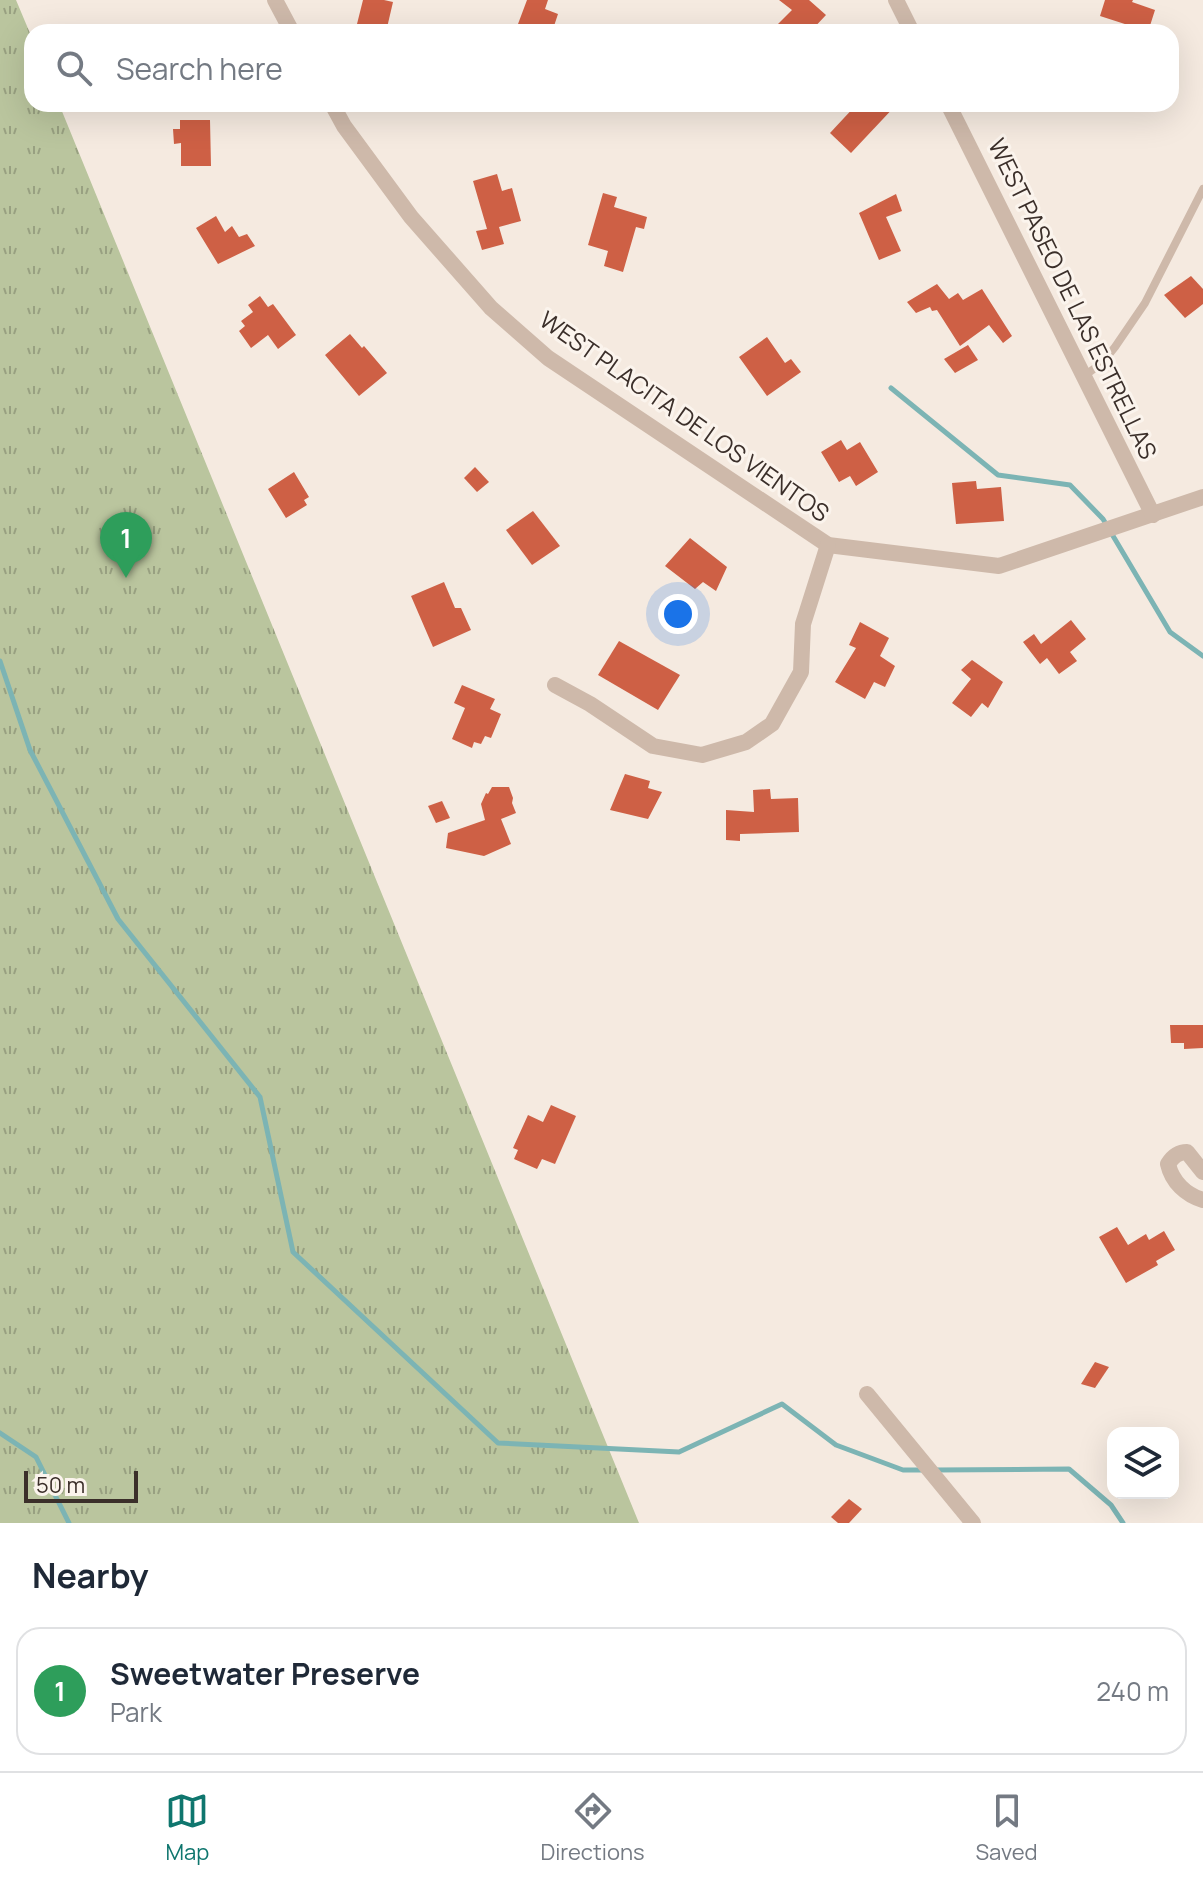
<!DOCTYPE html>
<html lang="en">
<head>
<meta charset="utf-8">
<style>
	body { margin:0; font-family:Manrope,sans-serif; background:#f6f6f7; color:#1f2937 }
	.controls { position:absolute; right:24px; bottom:24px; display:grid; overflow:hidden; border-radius:16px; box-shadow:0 8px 32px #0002 }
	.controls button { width:72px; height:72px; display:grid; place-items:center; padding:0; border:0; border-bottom:2px solid #e0e1e3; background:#fff; color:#1f2937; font:40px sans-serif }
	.scale { position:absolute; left:24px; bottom:20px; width:114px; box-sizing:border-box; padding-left:8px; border:4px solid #3b2f2a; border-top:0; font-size:22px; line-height:28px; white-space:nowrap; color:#3b2f2a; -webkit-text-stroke:6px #fbf4ed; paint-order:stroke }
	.you { position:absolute; left:678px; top:614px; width:28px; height:28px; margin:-20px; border:6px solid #fff; border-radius:50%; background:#1a73e8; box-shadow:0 0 0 12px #1a73e833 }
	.badge { display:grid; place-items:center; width:52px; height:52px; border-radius:50%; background:#0f766e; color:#fff; font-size:26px; font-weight:700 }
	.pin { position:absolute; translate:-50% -66px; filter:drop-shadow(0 2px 4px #0008) }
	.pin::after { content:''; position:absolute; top:42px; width:28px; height:24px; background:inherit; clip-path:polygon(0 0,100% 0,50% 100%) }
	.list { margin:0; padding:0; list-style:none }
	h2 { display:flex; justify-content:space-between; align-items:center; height:104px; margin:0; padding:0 32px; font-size:34px }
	h2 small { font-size:26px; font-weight:400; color:#747a83 }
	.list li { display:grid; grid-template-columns:52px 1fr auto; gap:24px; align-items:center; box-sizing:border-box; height:128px; margin:0 16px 16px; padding:0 16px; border:2px solid #e0e1e3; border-radius:24px }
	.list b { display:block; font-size:30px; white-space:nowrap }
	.list p { margin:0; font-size:26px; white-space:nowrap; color:#747a83 }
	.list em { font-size:26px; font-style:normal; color:#747a83 }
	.icon { flex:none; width:44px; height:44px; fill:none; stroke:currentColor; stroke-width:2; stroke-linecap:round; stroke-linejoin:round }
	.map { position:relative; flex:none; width:1203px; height:1523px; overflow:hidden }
	.search { position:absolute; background:#fff; box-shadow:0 8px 32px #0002; left:24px; right:24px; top:24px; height:88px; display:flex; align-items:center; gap:20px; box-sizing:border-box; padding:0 28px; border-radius:24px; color:#747a83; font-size:30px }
	.sheet { height:248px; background:#fff }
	nav { display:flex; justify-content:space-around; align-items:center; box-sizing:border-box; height:112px; border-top:2px solid #e0e1e3; background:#fff; font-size:22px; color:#747a83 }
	nav a { display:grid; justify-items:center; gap:4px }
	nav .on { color:#0f766e }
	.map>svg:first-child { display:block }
	.park { fill:url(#park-tufts) }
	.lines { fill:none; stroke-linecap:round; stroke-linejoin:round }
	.stream { stroke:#7cb4b4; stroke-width:5 }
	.building { fill:#ce6045 }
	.lane { stroke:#ceb9aa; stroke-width:8 }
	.street { stroke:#ceb9aa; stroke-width:16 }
	.labels { text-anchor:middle; stroke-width:6; stroke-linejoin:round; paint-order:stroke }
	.street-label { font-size:24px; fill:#3b2f2a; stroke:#fbf4ed }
</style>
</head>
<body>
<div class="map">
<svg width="1203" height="1523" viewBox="0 0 1203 1523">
	<defs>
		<pattern id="park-tufts" width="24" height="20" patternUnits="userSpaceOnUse" patternTransform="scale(2)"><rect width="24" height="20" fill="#bac59e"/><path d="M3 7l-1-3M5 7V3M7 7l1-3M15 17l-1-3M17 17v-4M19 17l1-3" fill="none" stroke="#98a081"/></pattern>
	</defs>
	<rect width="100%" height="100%" fill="#f5eae0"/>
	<path class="park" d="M0,0h16l16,38v66h27l580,1419h-639z"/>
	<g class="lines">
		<g class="stream">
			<path d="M891,388l107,87 72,10 33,34 67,113 33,24"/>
			<path d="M0,661l30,89 88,169 142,178 33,155 205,191 181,9 103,-48 54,41 67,25h22"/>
			<path d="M0,1433l36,24 33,66"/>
			<path d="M935,1470l134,-1 42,36 12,18"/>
		</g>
	</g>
	<g class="building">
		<path d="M363,0h21l9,2 -7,30h-31z"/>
		<path d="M527,0h21l-3,9 13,5 -6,18h-37z"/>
		<path d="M779,0h30l17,15 -16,17h-40l22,-22z"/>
		<path d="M1105,0h28l-1,2 23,8 -7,22h-19l2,-6 -31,-10z"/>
		<path d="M857,104h40l-46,49 -21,-20z"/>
		<path d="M180,120h30l1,46h-30v-23l-7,1 -1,-15h7z"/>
		<path d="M497,174l5,17 10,-3 9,33 -22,6 5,17 -22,6 -6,-19 11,-2 -14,-48z"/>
		<path d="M603,193l14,4 -3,10 33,10 -3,12 -8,-2 -13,45 -19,-6 4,-15 -20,-6z"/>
		<path d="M896,194l6,17 -16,6 15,34 -22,9 -20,-47z"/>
		<path d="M216,216l9,16 7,-6 7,11 8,-3 8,12 -37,18 -22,-36z"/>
		<path d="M1191,276l12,13v15l-18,14 -21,-23z"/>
		<path d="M937,284l12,15 9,-6 5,7 19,-11 30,47 -9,7 -14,-18 -29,21 -23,-36 -5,1 -2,-4 -14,6 -9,-11z"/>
		<path d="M260,296l8,11 5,-3 23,31 -18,14 -10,-14 -17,13 -12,-17 6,-5 -4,-5 12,-9 -5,-7z"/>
		<path d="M350,334l12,14 2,-2 23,27 -28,23 -34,-41z"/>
		<path d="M767,337l18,26 6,-4 10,13 -34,24 -28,-39z"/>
		<path d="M968,345l10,15 -23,13 -11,-14z"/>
		<path d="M841,440l6,10 13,-8 18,30 -22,14 -6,-10 -11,6 -18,-30z"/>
		<path d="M475,467l14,15 -12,10 -13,-14z"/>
		<path d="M294,472l15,25 -5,3 3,5 -21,13 -18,-29z"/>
		<path d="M976,481l1,8 24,-2 3,34 -48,3 -4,-41z"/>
		<path d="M533,511l27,35 -28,19 -26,-35z"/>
		<path d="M690,538l37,29 -11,24 -13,-9 -8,7 -30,-23z"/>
		<path d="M444,582l11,26h6l10,22 -38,17 -22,-51z"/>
		<path d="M1071,620l15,19 -16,13 7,9 -18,13 -12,-16 -7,6 -17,-22 11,-8 7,10z"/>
		<path d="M860,622l29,16 -9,18 15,10 -10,21 -11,-5 -9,17 -30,-17 21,-34 -7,-3z"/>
		<path d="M619,641l61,34 -22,35 -60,-35z"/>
		<path d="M972,660l31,22 -15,26 -6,-5 -11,14 -19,-14 19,-24 -10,-9z"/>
		<path d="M462,685l33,14 -5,10 11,5 -10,24 -6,-2 -4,8 -7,-2 -2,6 -20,-9 13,-31 -11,-5z"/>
		<path d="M625,774l25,7 -2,7 14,4 -14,27 -38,-9z"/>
		<path d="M492,787h17l4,11 -1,5 4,10 -15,6 10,25 -27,12 -38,-8 2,-15 37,-13 -4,-16 5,-11 2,1z"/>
		<path d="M770,789l1,10 27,-1 1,34 -59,2v7l-14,-1v-30l28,2 -1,-22z"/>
		<path d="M442,801l8,17 -14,5 -8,-17z"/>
		<path d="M1170,1025h33v23l-19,1v-6h-13z"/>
		<path d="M551,1105l25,11 -21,48 -13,-5 -5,10 -23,-10 4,-9 -5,-2 15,-33 15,7z"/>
		<path d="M1117,1227l11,18 18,-11 3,6 15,-9 11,19 -19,11 2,4 -32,18 -27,-46z"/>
		<path d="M1095,1362l14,5 -14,21 -14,-4z"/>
		<path d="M849,1499l13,10 -13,14h-11l-7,-6z"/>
	</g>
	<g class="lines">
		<path class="lane" d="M1084,376l18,-13 13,-16 30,-44 58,-114"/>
		<g class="street">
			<path d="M275,0l17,32"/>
			<path d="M896,0l16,32"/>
			<path d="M332,104l12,22 67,91 80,91 57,50 280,187 171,21 204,-69"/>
			<path d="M948,104l205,411"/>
			<path d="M555,685l35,19 63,42 49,9 44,-13 26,-18 29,-52 2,-48 25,-79"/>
			<path d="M1203,1172l-16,-20c-9,0 -14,4 -19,12 4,18 18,31 35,36"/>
			<path d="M867,1394l106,129"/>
		</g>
	</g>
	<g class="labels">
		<g class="street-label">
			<text transform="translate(1072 299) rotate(64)" y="8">WEST PASEO DE LAS ESTRELLAS</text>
			<text transform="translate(684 417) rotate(35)" y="8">WEST PLACITA DE LOS VIENTOS</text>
		</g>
	</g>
</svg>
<div class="controls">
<button><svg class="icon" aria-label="layers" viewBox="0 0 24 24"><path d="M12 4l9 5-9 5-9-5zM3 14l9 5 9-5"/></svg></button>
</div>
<div class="scale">50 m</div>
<div class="you"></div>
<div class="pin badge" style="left:126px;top:578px;background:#2e9e5b">1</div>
<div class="search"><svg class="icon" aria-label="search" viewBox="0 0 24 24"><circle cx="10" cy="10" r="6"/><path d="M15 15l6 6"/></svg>Search here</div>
</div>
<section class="sheet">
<h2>Nearby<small></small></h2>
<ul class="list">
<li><span class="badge" style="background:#2e9e5b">1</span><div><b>Sweetwater Preserve</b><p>Park</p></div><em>240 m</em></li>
</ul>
</section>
<nav>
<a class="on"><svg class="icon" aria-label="map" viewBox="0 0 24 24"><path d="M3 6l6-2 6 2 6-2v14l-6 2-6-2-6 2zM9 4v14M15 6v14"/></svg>Map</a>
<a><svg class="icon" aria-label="directions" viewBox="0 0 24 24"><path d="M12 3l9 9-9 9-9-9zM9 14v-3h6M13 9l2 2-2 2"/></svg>Directions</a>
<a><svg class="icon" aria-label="saved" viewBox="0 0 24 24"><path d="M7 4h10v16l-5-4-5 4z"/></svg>Saved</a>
</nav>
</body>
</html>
